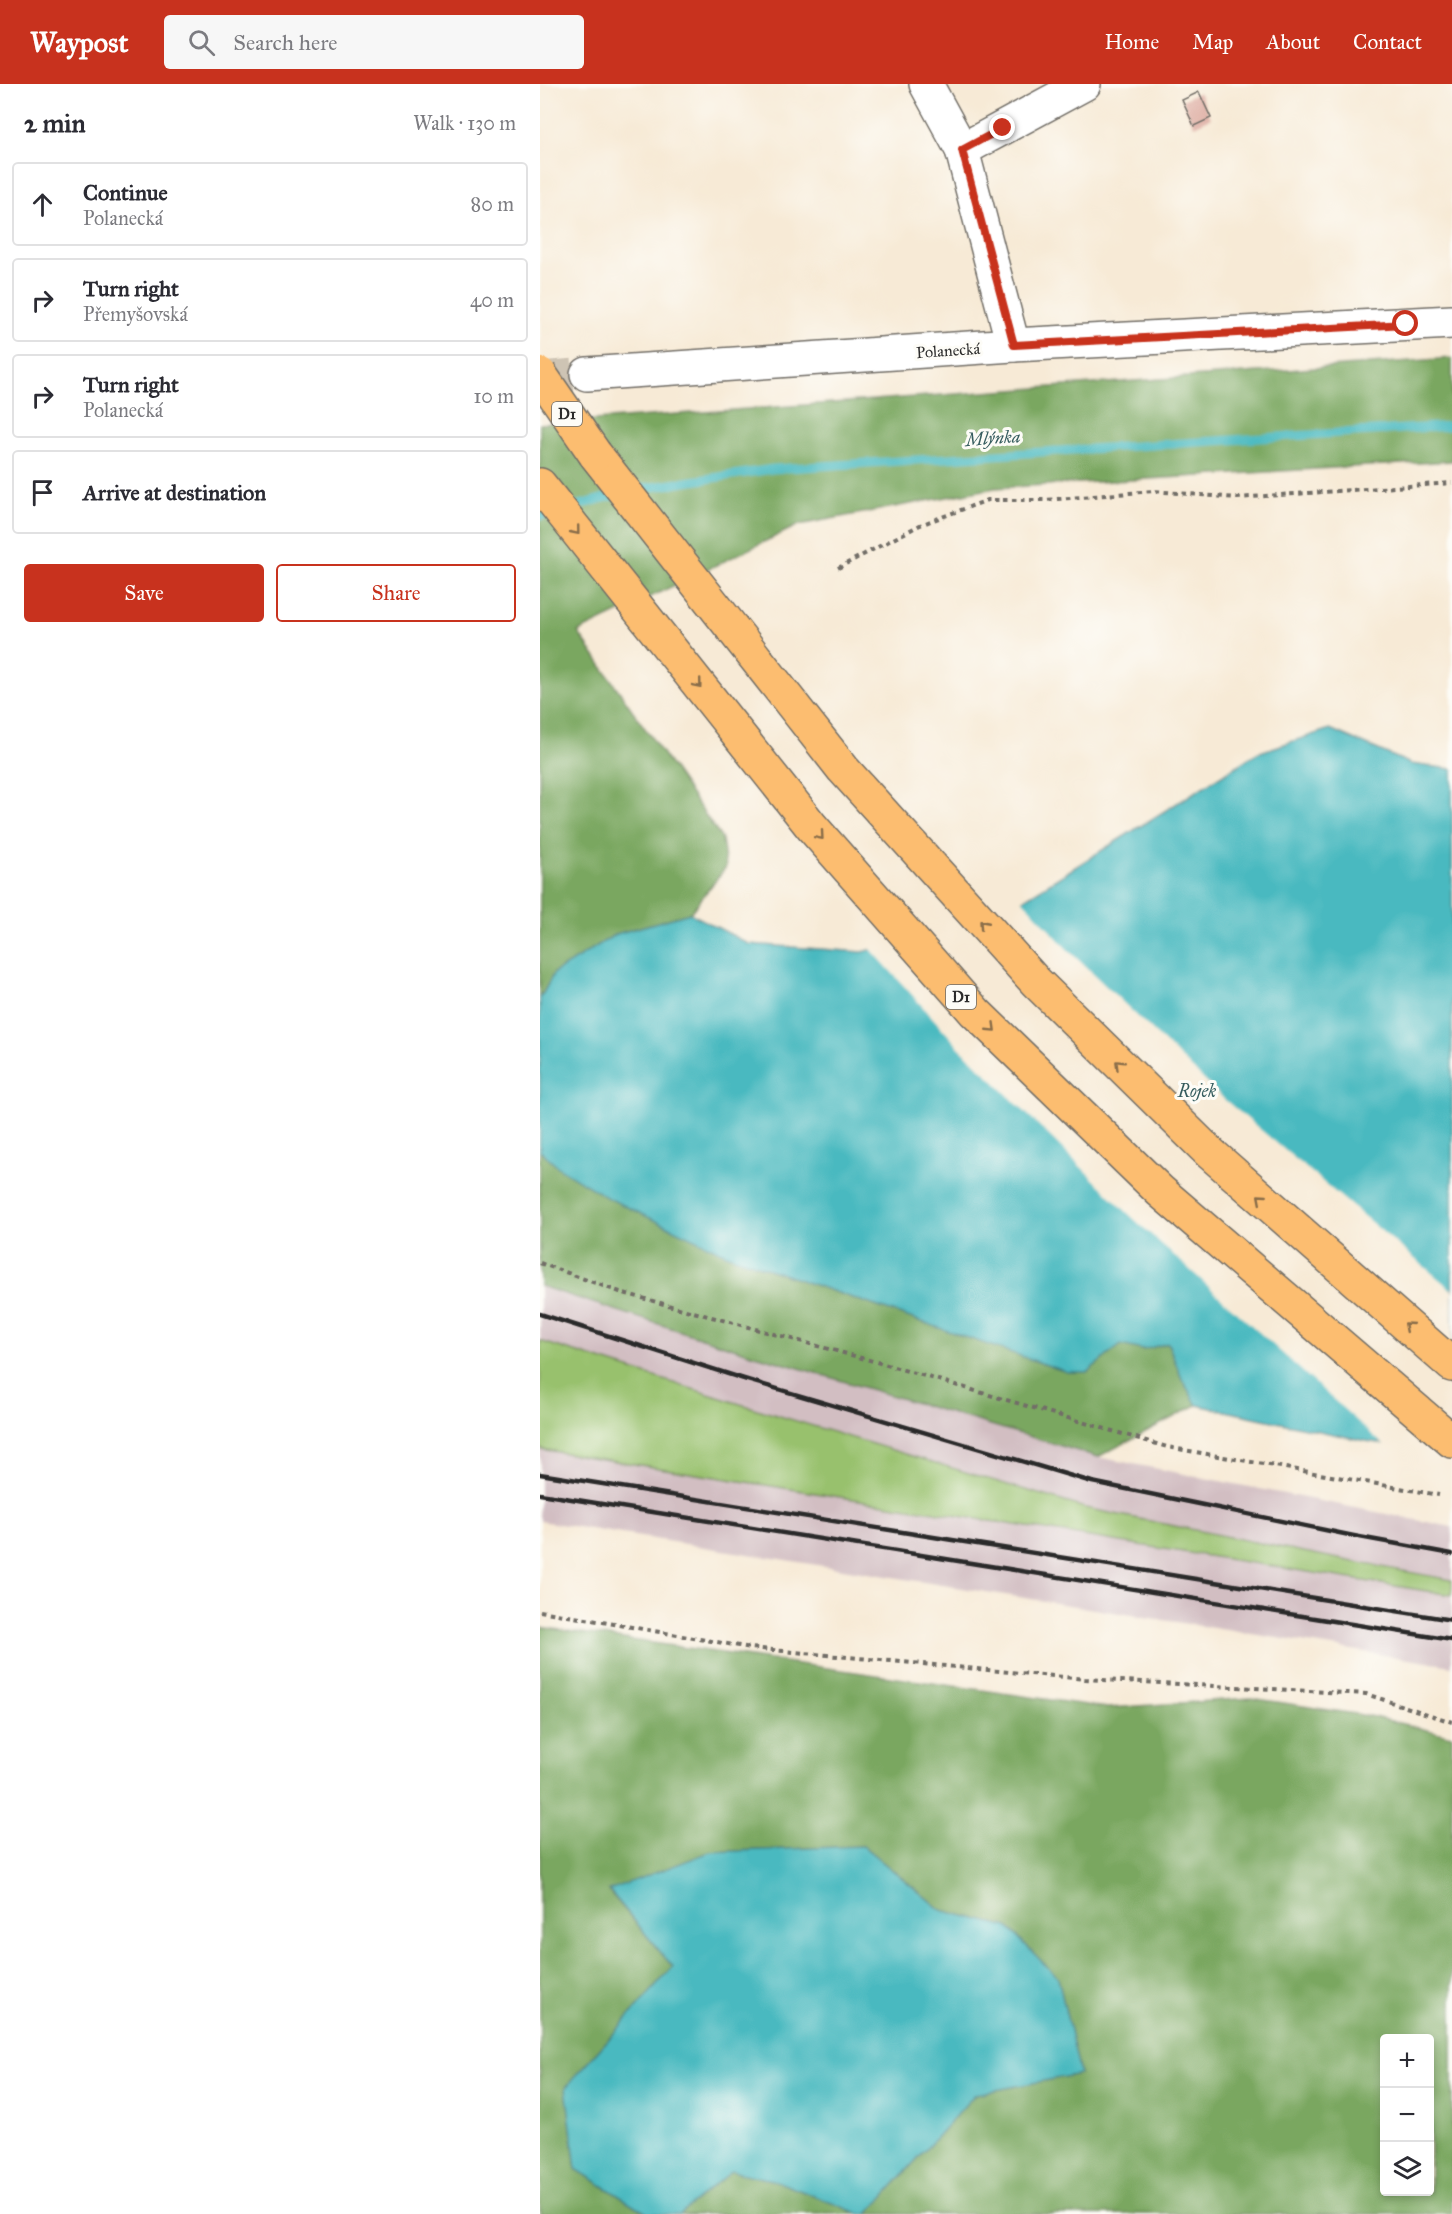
<!DOCTYPE html>
<html lang="en">
<head>
<meta charset="utf-8">
<style>
	body { margin:0; font-family:"IM FELL Great Primer",serif; background:#f7f7f7; color:#2b2b33 }
	.controls { position:absolute; right:18px; bottom:18px; display:grid; overflow:hidden; border-radius:6px; box-shadow:0 3px 9px #0003 }
	.controls button { width:54px; height:54px; display:grid; place-items:center; padding:0; border:0; border-bottom:2px solid #e1e1e2; background:#fff; color:#2b2b33; font:30px sans-serif }
	.stop { position:absolute; width:18px; height:18px; margin:-14px; border:4px solid #c8321e; border-radius:50%; background:#fff }
	.stop.end { background:#c8321e; border-color:#fff; box-shadow:0 2px 6px #0008 }
	.list { margin:0; padding:0; list-style:none }
	h2 { display:flex; justify-content:space-between; align-items:center; height:78px; margin:0; padding:0 24px; font-size:26px }
	h2 small { font-size:20px; font-weight:400; color:#7c7c81 }
	.list li { display:grid; grid-template-columns:39px 1fr auto; gap:18px; align-items:center; box-sizing:border-box; height:84px; margin:0 12px 12px; padding:0 12px; border:2px solid #e1e1e2; border-radius:6px }
	.list b { display:block; font-size:22px; white-space:nowrap }
	.list p { margin:0; font-size:20px; white-space:nowrap; color:#7c7c81 }
	.list em { font-size:20px; font-style:normal; color:#7c7c81 }
	.actions { display:flex; gap:12px; padding:18px 24px }
	.actions a { flex:1; padding:14px 0; border:2px solid #c8321e; border-radius:6px; text-align:center; font-size:21px; color:#c8321e }
	.actions .main { background:#c8321e; color:#fff }
	.icon { flex:none; width:33px; height:33px; fill:none; stroke:currentColor; stroke-width:2; stroke-linecap:round; stroke-linejoin:round }
	.map { position:relative; flex:none; width:912px; height:2130px; overflow:hidden }
	header { display:flex; align-items:center; gap:36px; box-sizing:border-box; height:84px; padding:0 30px; background:#c8321e; color:#fff }
	header strong { font-size:28px }
	nav { display:flex; gap:33px; margin-inline-start:auto; font-size:21px }
	.search { width:420px; height:54px; background:#f7f7f7; display:flex; align-items:center; gap:15px; box-sizing:border-box; padding:0 21px; border-radius:6px; color:#7c7c81; font-size:22px }
	main { display:flex }
	aside { flex:1; background:#fff }
	.map>svg:first-child { display:block }
	.industrial { fill:#d2bec2 }
	.green { fill:#98c16d; stroke:#62764c; stroke-width:1.5 }
	.forest { fill:#7aa760; stroke:#526946; stroke-width:1.5; fill-rule:evenodd }
	.water { fill:#4ab9c0; stroke:#3a7276; stroke-width:1.5 }
	.pier { fill:#f7ead6 }
	.lines { fill:none; stroke-linecap:round; stroke-linejoin:round }
	.stream { stroke:#4ab9c0; stroke-width:9 }
	.building { fill:#dca89d }
	.minor-tunnel { stroke:#cec4b4; stroke-width:33; stroke-dasharray:33 16; stroke-linecap:butt }
	.minor-casing { stroke:#726e67; stroke-width:36 }
	.highway-casing { stroke:#726e67; stroke-width:36 }
	.path { stroke:#726e67; stroke-width:4; stroke-dasharray:4.5 4.5; stroke-linecap:butt }
	.minor { stroke:#fff; stroke-width:33 }
	.highway { stroke:#fcbd6f; stroke-width:33 }
	.rail { stroke:#2b2b2b; stroke-width:4.5 }
	.highway-bridge-casing { stroke:#726e67; stroke-width:36; stroke-linecap:butt }
	.highway-bridge { stroke:#fcbd6f; stroke-width:33 }
	.oneway { stroke:#896d4a }
	.route { stroke:#c8321e; stroke-width:8 }
	.labels { text-anchor:middle; stroke-width:6; stroke-linejoin:round; paint-order:stroke }
	.shield { fill:#fdfcf7; stroke:#6a6a68; stroke-width:1.5 }
	.shield-label { font-size:15px; font-weight:bold; fill:#2b2b2b }
	.street-label { font-size:16px; fill:#2b2b2b; stroke:#fdfcf7 }
	.water-label { font-size:18px; font-style:italic; fill:#365d5f; stroke:#fdfcf7 }
</style>
</head>
<body>
<header>
<strong>Waypost</strong>
<div class="search"><svg class="icon" aria-label="search" viewBox="0 0 24 24"><circle cx="10" cy="10" r="6"/><path d="M15 15l6 6"/></svg>Search here</div>
<nav><a>Home</a><a>Map</a><a>About</a><a>Contact</a></nav>
</header>
<main>
<aside>
<h2>2 min<small>Walk · 130 m</small></h2>
<ul class="list">
<li><svg class="icon" aria-label="ahead" viewBox="0 0 24 24"><path d="M12 20V5M6 11l6-6 6 6"/></svg><div><b>Continue</b><p>Polanecká</p></div><em>80 m</em></li>
<li><svg class="icon" aria-label="right" viewBox="0 0 24 24"><path d="M7 20v-9h11M14 6l5 5-5 5"/></svg><div><b>Turn right</b><p>Přemyšovská</p></div><em>40 m</em></li>
<li><svg class="icon" aria-label="right" viewBox="0 0 24 24"><path d="M7 20v-9h11M14 6l5 5-5 5"/></svg><div><b>Turn right</b><p>Polanecká</p></div><em>10 m</em></li>
<li><svg class="icon" aria-label="arrive" viewBox="0 0 24 24"><path d="M6 21V4h12l-3 4 3 4H6"/></svg><div><b>Arrive at destination</b></div></li>
</ul>
<div class="actions"><a class="main">Save</a><a>Share</a></div>
</aside>
<div class="map">
<svg width="912" height="2130" viewBox="0 0 912 2130">
	<rect width="100%" height="100%" fill="#fdfcf7"/>
	<filter id="ink" filterUnits="userSpaceOnUse"><feTurbulence type="fractalNoise" baseFrequency=".0167" numOctaves="2"/><feDisplacementMap in="SourceGraphic" scale="12" xChannelSelector="R" yChannelSelector="G"/><feConvolveMatrix kernelMatrix="1 2 1 2 8 2 1 2 1" color-interpolation-filters="sRGB"/></filter>
	<filter id="wash" filterUnits="userSpaceOnUse"><feTurbulence type="fractalNoise" baseFrequency=".008" numOctaves="4" result="noise"/><feDisplacementMap in="SourceGraphic" scale="24" xChannelSelector="R" yChannelSelector="G"/><feGaussianBlur stdDeviation="1.35" result="paint"/><feColorMatrix in="noise" values="0 0 0 0 0 0 0 0 0 0 0 0 0 0 0 0 0 1.4 0 .05"/><feComposite in="paint" operator="in"/></filter>
	<g filter="url(#wash)">
		<rect width="100%" height="100%" fill="#f7ead6"/>
		<g class="industrial">
			<path d="M0,1202l212,68 346,103 354,70v53l-103,-19 -264,-53 -348,-105 -197,-62z"/>
			<path d="M0,1365l912,146v71l-912,-145z"/>
		</g>
		<path class="green" d="M0,1257l197,62 348,105 264,53 103,19v15l-912,-146z"/>
		<g class="forest">
			<path d="M912,274v103l-457,27 -196,37 -221,107 144,207 4,28 -36,46 -74,21 -62,39 -14,25v-574z"/>
			<path d="M0,1067l19,17 169,87 339,117h20l34,-27 22,5 25,-7 14,36 15,26 -99,52 -346,-103 -212,-68z"/>
			<path d="M0,1543l568,81 143,-10 124,19 77,19v478h-584l107,-120 105,-20 -22,-96 -50,-51 -67,-17 -78,-64 -153,6 -101,39 64,76 -107,120 10,82 72,45h-108zM844,1954h46v154h-46z"/>
			<path d="M191,2087l45,10 84,33h-181z"/>
		</g>
		<g class="water">
			<path d="M790,645l81,35 41,5v687l-86,-15 -169,-36 -15,-26 -14,-36 -25,7 -22,-5 -34,27h-20l-339,-117 -122,-58 -47,-29 -19,-17v-152l14,-26 62,-39 74,-21 59,31 114,8 155,-49 239,-150z"/>
			<path d="M323,1762l78,64 67,17 50,51 22,96 -105,20 -107,120h-8l-84,-33 -45,-10 -52,43h-31l-72,-45 -10,-82 107,-120 -64,-77 101,-38z"/>
		</g>
		<path class="pier" d="M480,813l47,52 158,151 227,190v169l-65,-11 -253,-229 -175,-172 -90,-100z"/>
		<g class="lines">
			<g class="stream">
				<path d="M92,406l141,-21 679,-43"/>
				<path d="M0,432l79,-22"/>
			</g>
		</g>
		<g id="blocks">
			<path class="building" d="M659,8l12,26 -17,8 -12,-26z"/>
		</g>
	</g>
	<g filter="url(#ink)">
		<use href="#blocks" fill-opacity="0" stroke="#726e67" stroke-width="1.5"/>
		<g class="lines">
			<path class="minor-tunnel" d="M0,294l47,-4"/>
			<g class="minor-casing">
				<g id="minor">
					<path d="M386,0l36,66 51,195"/>
					<path d="M422,66l122,-66"/>
					<path d="M47,290l426,-29 439,-23"/>
				</g>
			</g>
			<g class="highway-casing">
				<g id="highway">
					<path d="M55,370l248,315 193,213 173,170 243,213"/>
					<path d="M0,401l272,342 163,185 185,179 292,250"/>
				</g>
			</g>
			<g class="path">
				<path d="M298,484l82,-43 68,-25h57l108,-9 84,7 215,-15"/>
				<path d="M0,1179l80,29 260,71 287,84 272,48"/>
				<path d="M0,1527l211,37 334,31 281,15 86,28"/>
			</g>
			<use href="#minor" class="minor"/>
			<use href="#highway" class="highway"/>
			<g class="rail">
				<path d="M0,1230l204,65 348,103 262,54 98,18"/>
				<path d="M0,1390l912,146"/>
				<path d="M0,1410l912,146"/>
			</g>
			<g class="highway-bridge-casing">
				<path id="highway-bridge" d="M0,290l55,80"/>
			</g>
			<use href="#highway-bridge" class="highway-bridge"/>
		</g>
		<defs><path id="oneway-chevron" d="M-2-3.5L2.5 0L-2 3.5" fill="none" stroke-width="1.6" stroke-linecap="round" stroke-linejoin="round" transform="scale(1.5)"/></defs>
		<g class="oneway">
			<use href="#oneway-chevron" transform="translate(36 447) rotate(51)"/>
			<use href="#oneway-chevron" transform="translate(158 600) rotate(51)"/>
			<use href="#oneway-chevron" transform="translate(280 752) rotate(49)"/>
			<use href="#oneway-chevron" transform="translate(443 840) rotate(-132)"/>
			<use href="#oneway-chevron" transform="translate(452 944) rotate(44)"/>
			<use href="#oneway-chevron" transform="translate(579 980) rotate(-136)"/>
			<use href="#oneway-chevron" transform="translate(721 1114) rotate(-139)"/>
			<use href="#oneway-chevron" transform="translate(868 1242) rotate(-139)"/>
		</g>
	</g>
	<g class="lines" filter="url(#ink)">
		<path class="route" d="M463,44l-41,22 52,195 392,-21"/>
	</g>
	<g class="labels">
		<g class="shield">
			<rect x="12" y="318" width="30" height="24" rx="4.5"/>
			<rect x="406" y="901" width="30" height="24" rx="4.5"/>
		</g>
		<g class="shield-label">
			<text x="27" y="335">D1</text>
			<text x="421" y="918">D1</text>
		</g>
		<g class="street-label">
			<text transform="translate(408 266) rotate(-4)" y="6">Polanecká</text>
		</g>
		<g class="water-label">
			<text transform="translate(453 354) rotate(-4)" y="6">Mlýnka</text>
			<text x="657" y="1013">Rojek</text>
		</g>
	</g>
</svg>
<div class="controls">
<button>+</button>
<button>−</button>
<button><svg class="icon" aria-label="layers" viewBox="0 0 24 24"><path d="M12 4l9 5-9 5-9-5zM3 14l9 5 9-5"/></svg></button>
</div>
<div class="stop" style="left:866px;top:240px"></div>
<div class="stop end" style="left:463px;top:44px"></div>
</div>
</main>
</body>
</html>
